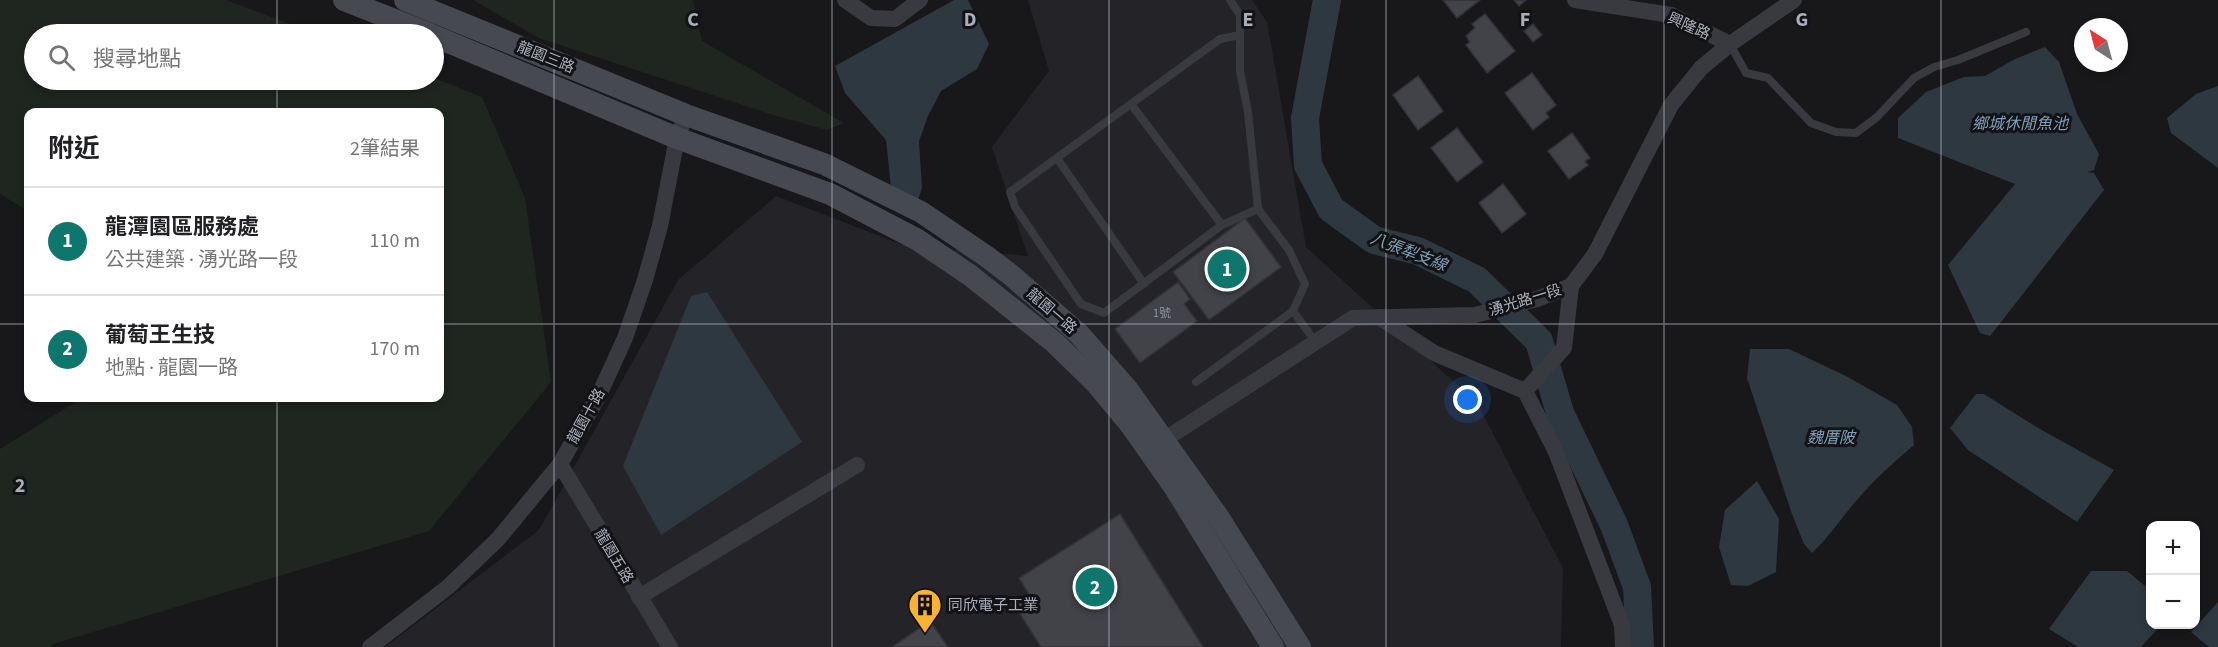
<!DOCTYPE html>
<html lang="zh-TW">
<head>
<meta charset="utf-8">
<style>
	body { margin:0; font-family:"Source Sans 3","Noto Sans TC",sans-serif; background:#f6f6f6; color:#202124 }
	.controls { position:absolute; right:18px; bottom:18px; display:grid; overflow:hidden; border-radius:12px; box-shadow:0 3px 9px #0003 }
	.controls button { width:54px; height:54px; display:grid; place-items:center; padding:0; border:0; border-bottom:2px solid #e0e0e0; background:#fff; color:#202124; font:30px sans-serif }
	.compass { position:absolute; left:2074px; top:18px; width:54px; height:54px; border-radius:50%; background:#fff; box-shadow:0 3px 9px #0003; rotate:324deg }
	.you { position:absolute; left:1468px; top:400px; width:21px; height:21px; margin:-15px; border:4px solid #fff; border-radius:50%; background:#1a73e8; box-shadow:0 0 0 9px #1a73e833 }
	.badge { display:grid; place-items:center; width:39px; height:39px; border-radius:50%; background:#0f766e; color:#fff; font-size:20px; font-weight:700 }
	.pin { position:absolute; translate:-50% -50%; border:3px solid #fff; box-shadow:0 2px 6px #0006 }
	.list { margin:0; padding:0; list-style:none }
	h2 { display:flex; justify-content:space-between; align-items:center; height:78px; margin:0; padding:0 24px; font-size:26px }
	h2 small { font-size:20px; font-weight:400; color:#757577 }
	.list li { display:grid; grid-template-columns:39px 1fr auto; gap:18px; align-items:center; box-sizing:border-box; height:108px; padding:0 24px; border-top:2px solid #e0e0e0 }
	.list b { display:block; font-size:22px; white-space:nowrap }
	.list p { margin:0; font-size:20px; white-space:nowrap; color:#757577 }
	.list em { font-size:20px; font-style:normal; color:#757577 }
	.icon { flex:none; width:33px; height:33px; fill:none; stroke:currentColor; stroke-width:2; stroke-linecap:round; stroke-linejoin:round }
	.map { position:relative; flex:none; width:2218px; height:647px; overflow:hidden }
	.search { position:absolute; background:#fff; box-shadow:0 3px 9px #0003; left:24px; top:24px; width:420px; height:66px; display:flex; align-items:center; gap:15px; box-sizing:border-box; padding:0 21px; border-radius:33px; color:#757577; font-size:22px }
	.panel { position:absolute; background:#fff; box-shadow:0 3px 9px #0003; left:24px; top:108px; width:420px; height:294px; border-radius:12px }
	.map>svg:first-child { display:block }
	.built { fill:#242428 }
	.green { fill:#1e261f }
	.water { fill:#2d3840 }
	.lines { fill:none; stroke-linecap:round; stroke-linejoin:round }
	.river { stroke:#2d3840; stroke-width:28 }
	.building { fill:#424348; stroke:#323237; stroke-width:1.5 }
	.lane { stroke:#393a40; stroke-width:8 }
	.street { stroke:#393a40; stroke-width:16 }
	.secondary { stroke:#474950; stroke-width:22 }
	.grid { fill:none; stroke:#aaafbb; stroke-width:1.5; stroke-opacity:0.55 }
	.labels { text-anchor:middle; stroke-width:6; stroke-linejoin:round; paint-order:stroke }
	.number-label { font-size:12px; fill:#90949e }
	.street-label { font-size:15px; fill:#aaafbb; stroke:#131316 }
	.poi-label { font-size:15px; fill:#aaafbb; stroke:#131316; text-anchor:start }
	.water-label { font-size:16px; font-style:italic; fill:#809eb7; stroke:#131316 }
	.grid-label { font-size:20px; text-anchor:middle; font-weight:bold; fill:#aaafbb; stroke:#131316; stroke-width:6; stroke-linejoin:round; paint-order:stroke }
</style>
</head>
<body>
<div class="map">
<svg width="2218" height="647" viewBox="0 0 2218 647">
	<rect width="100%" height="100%" fill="#18181b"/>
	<path class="built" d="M1028,0h224l15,22 39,225 171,156 86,165 -2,79h-1176l154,-117 139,-250 98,-84 127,49 125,11 -36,-109 57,-76z"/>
	<g class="green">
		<path d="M0,0h226l91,34h-283v46l400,-2 48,19 43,101 26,184 -122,149 -376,113 -3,3h-50v-198l82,-51h358v-286h-412v99l-28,-17z"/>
		<path d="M473,0h220l9,41 142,82 -17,7 -57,-16 -231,-76z"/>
	</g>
	<g class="water">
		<path d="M954,0h14l21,44 -12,25 -36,22 -13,25 -9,25 3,47 -4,12 -27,-13 -5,-47 -41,-47 -10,-27z"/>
		<path d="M2045,47l14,15 18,52 22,40 -5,16 -7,2 7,1 10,17 -114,146 -10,-3 -32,-68 67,-81 -117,-46v-20l28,-26 38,-15 21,-1 30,-17z"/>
		<path d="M2218,86v82l-47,-35 -4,-15 29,-24z"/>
		<path d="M707,292l95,150 -141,93 -38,-69 68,-170z"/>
		<path d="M1750,349h39l59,28 49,28 15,22 2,18c-23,19 -44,39 -63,62 -13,16 -24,32 -39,46l-8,-9 -12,-30 -45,-136z"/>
		<path d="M1976,394h8l54,34 76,42 -37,52 -109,-72 -18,-22z"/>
		<path d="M1757,481l22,38 -3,53 -28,14 -17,-1 -12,-38 6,-37z"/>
		<path d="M2091,571h36l23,19v34l11,1 -20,22h-63l-29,-18z"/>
		<path d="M2218,602v45h-9l-18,-15z"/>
	</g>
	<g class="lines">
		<path class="river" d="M1327,0l-22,118 3,47 23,44 43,31 44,11 59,29 62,61 21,72 54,112 23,62 3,60"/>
	</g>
	<g class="building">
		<path d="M1443,0h37l-23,18z"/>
		<path d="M1514,0h12l-7,6z"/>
		<path d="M1485,14l30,37 -28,22 -21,-28 4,-3 -4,-6 9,-8 -3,-4z"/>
		<path d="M1533,24l9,11 -9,7 -9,-11z"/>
		<path d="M1532,73l24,32 -10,8 3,4 -16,13 -28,-37z"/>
		<path d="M1418,76l25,35 -25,19 -25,-35z"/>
		<path d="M1457,128l26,34 -26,20 -26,-34z"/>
		<path d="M1572,133l18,25 -5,3 3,4 -19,14 -21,-28z"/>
		<path d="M1503,184l23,30 -24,19 -23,-30z"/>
		<path d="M1245,218l36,49 -72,53 -36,-48z"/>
		<path d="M1178,282l12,17 -6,5 13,17 -57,42 -25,-34z"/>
		<path d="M1120,514l83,133h-162l-26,-41 15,-10 -11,-18z"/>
		<path d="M930,621l18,26h-56z"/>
	</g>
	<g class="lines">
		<g class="lane">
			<path d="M1230,0l10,15v56l8,41 10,97 31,41 16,34 -12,27 22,30"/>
			<path d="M1240,35l-20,4 -210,153 5,15 66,97 23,9 118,-88 36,-16"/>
			<path d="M1730,44l16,29 22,5 43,45 25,9 20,1 21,-16 37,-39 20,-11 24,-7 68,-28"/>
			<path d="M1131,104l91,121"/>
			<path d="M1057,158l87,126"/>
			<path d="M1196,382l97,-71"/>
		</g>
		<g class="street">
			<path d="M845,0l26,18 24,1 25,-19"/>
			<path d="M1575,0l96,15 59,29"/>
			<path d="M1379,317l55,36 91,38 31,61 66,173 1,22"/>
			<path d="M1525,391l39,-43 7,-62"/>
			<path d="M1156,445l197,-127 122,-3 62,-16 34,-13 24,-32 76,-149 30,-37 29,-24 64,-44"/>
			<path d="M560,464l110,183"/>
			<path d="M639,597l218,-132"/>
			<path d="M370,647l78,-60 50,-48 62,-75 38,-67 27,-59 20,-58 15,-54 17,-88 9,-23"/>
		</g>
		<g class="secondary">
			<path d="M344,0l86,34"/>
			<path d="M405,0l281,115 138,49 97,48 65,44 25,19 68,59 49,56 91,128 81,129"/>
			<path d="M434,36l243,102 153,56 88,46 53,36 84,67 40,39 35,42 45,64 98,159"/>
		</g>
	</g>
	<path class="grid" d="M277,0v34M554,0v647M832,0v647M1109,0v647M1386,0v647M1664,0v647M1941,0v647M277,80v32M0,324h28M440,324h1778M277,398v249"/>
	<defs>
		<g id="building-pin" transform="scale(1.725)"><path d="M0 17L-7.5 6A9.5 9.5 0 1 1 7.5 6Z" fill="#fbb32f" stroke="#131316"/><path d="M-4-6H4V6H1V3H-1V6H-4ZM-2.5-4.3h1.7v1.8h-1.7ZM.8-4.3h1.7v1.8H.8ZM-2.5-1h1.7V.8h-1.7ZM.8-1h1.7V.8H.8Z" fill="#111"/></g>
	</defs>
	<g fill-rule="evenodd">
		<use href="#building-pin" x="925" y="605"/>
	</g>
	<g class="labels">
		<g class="number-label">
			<text x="1162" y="317">1號</text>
		</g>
		<g class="street-label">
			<text transform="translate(1689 26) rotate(24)" y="5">興隆路</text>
			<text transform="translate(546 57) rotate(22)" y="5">龍園三路</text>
			<text transform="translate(1525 300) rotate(-17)" y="5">湧光路一段</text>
			<text transform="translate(1052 311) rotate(41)" y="5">龍園一路</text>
			<text transform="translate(586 416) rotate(-61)" y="5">龍園十路</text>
			<text transform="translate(614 556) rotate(59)" y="5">龍園五路</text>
		</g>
		<g class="poi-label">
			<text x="948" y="610">同欣電子工業</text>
		</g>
		<g class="water-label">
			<text x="2020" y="129">鄉城休閒魚池</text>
			<text transform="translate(1409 251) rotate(21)" y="6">八張犁支線</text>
			<text x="1831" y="443">魏厝陂</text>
		</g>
	</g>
	<g class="grid-label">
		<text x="693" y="26">C</text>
		<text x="970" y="26">D</text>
		<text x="1248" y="26">E</text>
		<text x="1525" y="26">F</text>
		<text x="1802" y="26">G</text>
		<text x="20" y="492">2</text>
	</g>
</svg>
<div class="controls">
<button>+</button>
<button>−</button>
</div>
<svg class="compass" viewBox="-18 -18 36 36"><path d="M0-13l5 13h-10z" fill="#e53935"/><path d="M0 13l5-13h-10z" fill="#757577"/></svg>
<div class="you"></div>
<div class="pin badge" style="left:1227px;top:269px">1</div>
<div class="pin badge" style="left:1095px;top:587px">2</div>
<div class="search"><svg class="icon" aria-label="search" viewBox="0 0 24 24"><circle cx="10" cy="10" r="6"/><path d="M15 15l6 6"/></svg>搜尋地點</div>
<section class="panel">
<h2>附近<small>2筆結果</small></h2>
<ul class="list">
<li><span class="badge">1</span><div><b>龍潭園區服務處</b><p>公共建築 · 湧光路一段</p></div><em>110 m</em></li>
<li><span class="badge">2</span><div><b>葡萄王生技</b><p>地點 · 龍園一路</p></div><em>170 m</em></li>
</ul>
</section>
</div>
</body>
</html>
